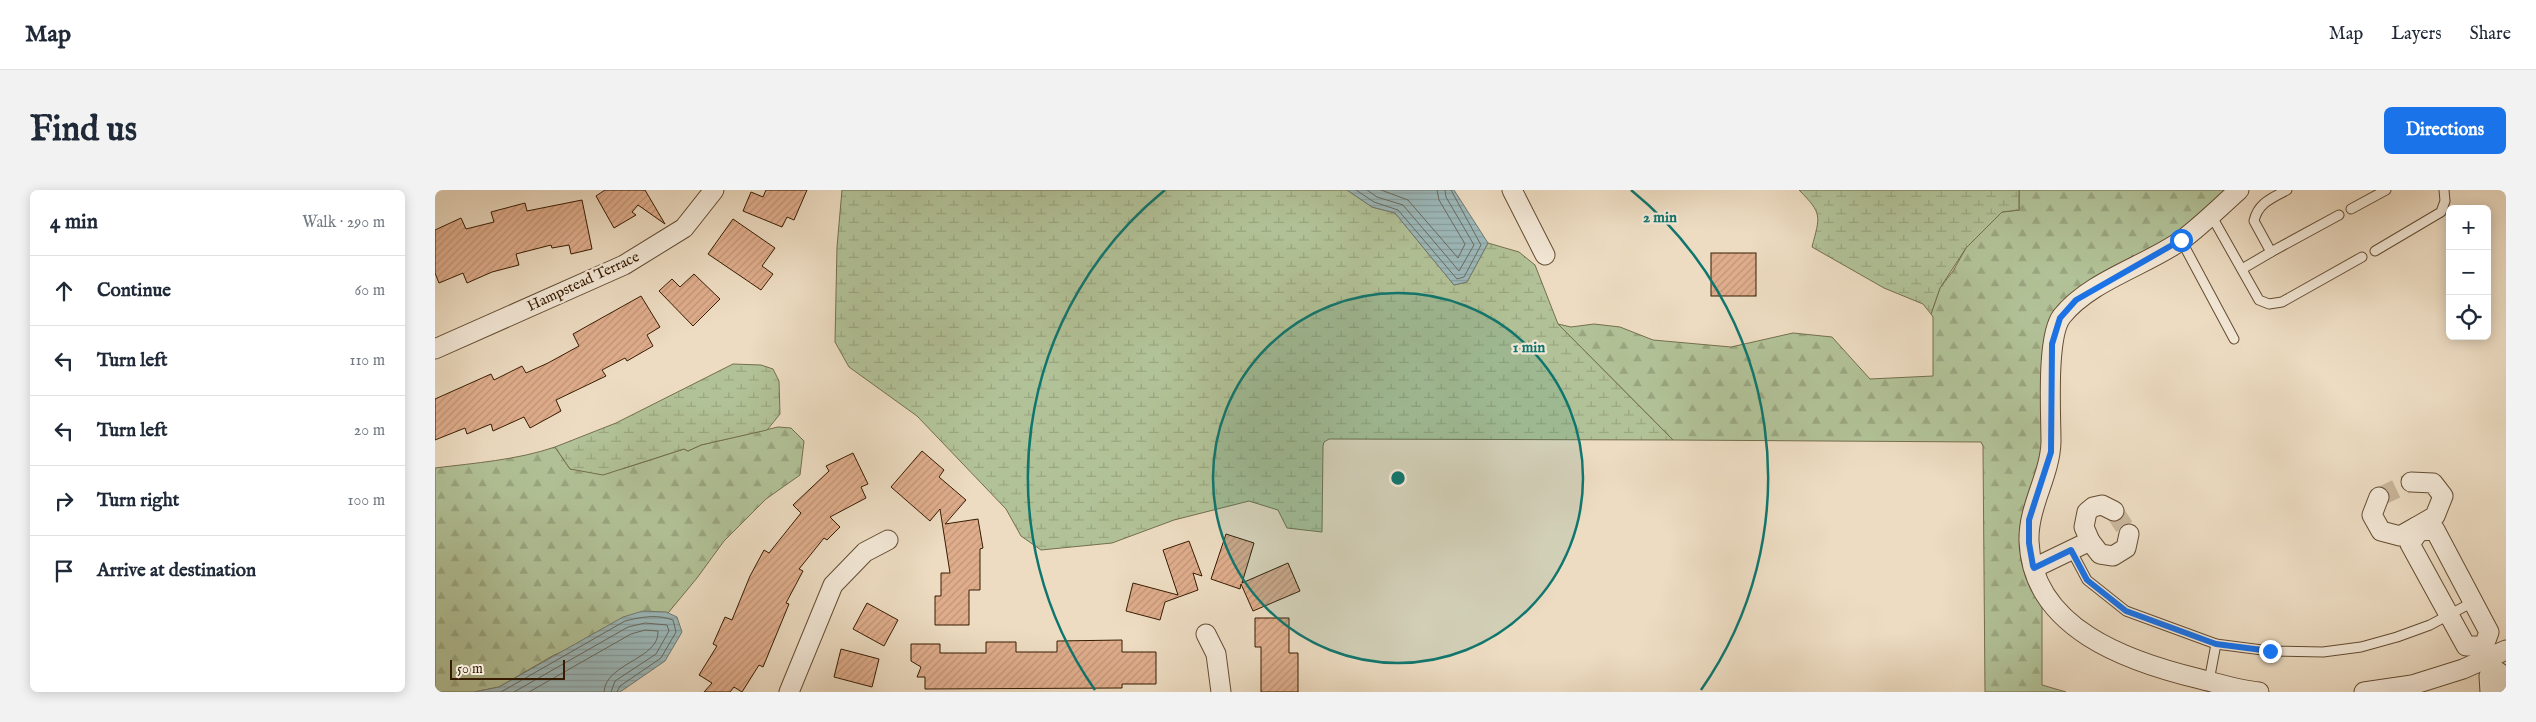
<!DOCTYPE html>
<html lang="en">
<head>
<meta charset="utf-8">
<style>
	body { margin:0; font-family:"IM FELL English",serif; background:#f2f2f3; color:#1f2937 }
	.controls { position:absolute; right:15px; top:15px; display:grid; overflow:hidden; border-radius:8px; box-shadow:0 2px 12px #0003 }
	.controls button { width:45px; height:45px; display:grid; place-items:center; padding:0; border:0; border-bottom:1px solid #e0e1e3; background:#fff; color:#1f2937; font:25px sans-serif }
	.scale { position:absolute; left:15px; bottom:12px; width:115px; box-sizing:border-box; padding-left:5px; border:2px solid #371c02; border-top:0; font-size:14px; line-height:18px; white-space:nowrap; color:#371c02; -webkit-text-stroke:4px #f3e8d7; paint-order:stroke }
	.stop { position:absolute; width:15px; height:15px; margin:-11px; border:4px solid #1a73e8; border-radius:50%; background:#fff }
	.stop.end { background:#1a73e8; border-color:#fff; box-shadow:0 1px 5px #0008 }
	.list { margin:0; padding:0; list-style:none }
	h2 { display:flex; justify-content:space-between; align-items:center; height:65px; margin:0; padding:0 20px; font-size:21px }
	h2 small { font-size:16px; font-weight:400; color:#747a83 }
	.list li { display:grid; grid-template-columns:32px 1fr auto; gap:15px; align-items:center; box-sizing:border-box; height:70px; padding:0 20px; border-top:1px solid #e0e1e3 }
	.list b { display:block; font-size:19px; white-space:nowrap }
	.list em { font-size:16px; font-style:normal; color:#747a83 }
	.icon { flex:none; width:28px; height:28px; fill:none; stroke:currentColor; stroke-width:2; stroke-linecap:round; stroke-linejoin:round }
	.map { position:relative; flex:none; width:2071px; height:502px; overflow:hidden; border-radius:8px }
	header { display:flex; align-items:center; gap:30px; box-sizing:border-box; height:70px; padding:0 25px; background:#fff; border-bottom:1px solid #e0e1e3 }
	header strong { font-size:24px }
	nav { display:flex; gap:28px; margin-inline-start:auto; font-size:18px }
	.intro { display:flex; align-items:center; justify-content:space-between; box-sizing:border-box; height:120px; padding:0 30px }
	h1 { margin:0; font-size:35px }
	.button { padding:12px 22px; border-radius:8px; background:#1a73e8; color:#fff; font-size:18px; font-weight:700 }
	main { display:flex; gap:30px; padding:0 30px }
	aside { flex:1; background:#fff; border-radius:8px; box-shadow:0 2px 12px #0003 }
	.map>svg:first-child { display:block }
	.forest { fill:url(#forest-firs); stroke:#746f4d }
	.wetland { fill:url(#wetland-marsh); stroke:#746f4d }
	.water { fill:url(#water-rules); stroke:#747a71 }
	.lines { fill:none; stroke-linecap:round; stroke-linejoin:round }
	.shore { stroke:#6a6a5e; stroke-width:1 }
	.building { fill:url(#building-hatch); stroke:#371c02 }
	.street-tunnel { stroke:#c9b69c; stroke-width:19; stroke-dasharray:19 9; stroke-linecap:butt }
	.lane-casing { stroke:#644c32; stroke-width:11 }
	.street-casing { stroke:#644c32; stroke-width:21 }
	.lane { stroke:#f3e8d7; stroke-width:9 }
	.street { stroke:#f3e8d7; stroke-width:19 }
	.route { stroke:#1a73e8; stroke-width:6 }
	.ring { fill:none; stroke:#0f766e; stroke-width:2.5 }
	.labels { text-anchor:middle; stroke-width:4.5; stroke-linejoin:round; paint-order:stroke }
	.street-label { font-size:15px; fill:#371c02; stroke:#f3e8d7 }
	.centre { fill:#0f766e; stroke:#f3e8d7; stroke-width:2.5 }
	.ring-label { font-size:15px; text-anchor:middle; font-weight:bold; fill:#0f766e; stroke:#f3e8d7; stroke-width:4.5; stroke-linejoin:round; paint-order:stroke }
</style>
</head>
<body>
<header>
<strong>Map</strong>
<nav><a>Map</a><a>Layers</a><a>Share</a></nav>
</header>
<div class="intro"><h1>Find us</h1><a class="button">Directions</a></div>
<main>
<aside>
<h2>4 min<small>Walk · 290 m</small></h2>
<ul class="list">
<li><svg class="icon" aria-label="ahead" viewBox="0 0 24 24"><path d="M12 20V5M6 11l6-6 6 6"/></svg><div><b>Continue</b></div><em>60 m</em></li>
<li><svg class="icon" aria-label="left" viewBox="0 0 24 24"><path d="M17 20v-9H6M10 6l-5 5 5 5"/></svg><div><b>Turn left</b></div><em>110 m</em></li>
<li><svg class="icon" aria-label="left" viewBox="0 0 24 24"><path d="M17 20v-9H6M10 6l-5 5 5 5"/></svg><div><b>Turn left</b></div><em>20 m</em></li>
<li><svg class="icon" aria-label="right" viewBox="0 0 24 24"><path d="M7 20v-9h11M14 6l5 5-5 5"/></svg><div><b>Turn right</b></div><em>100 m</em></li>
<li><svg class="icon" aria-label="arrive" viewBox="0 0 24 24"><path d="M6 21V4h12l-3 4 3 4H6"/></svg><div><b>Arrive at destination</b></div></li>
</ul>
</aside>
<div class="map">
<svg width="2071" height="502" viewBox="0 0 2071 502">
	<defs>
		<pattern id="forest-firs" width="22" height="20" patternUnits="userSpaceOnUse" patternTransform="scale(1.25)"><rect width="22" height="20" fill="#b2c298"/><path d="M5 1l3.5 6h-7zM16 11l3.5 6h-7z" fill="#9aa681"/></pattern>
		<pattern id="wetland-marsh" width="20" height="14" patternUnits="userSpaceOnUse" patternTransform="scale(1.25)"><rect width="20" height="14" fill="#b2c298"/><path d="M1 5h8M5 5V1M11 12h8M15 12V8" fill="none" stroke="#9aa681"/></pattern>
		<pattern id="water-rules" width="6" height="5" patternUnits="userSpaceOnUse" patternTransform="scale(1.25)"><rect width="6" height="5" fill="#9cb9bb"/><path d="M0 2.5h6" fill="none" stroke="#879e9f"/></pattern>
		<pattern id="building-hatch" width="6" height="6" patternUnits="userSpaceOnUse" patternTransform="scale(1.25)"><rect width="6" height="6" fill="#dfad8c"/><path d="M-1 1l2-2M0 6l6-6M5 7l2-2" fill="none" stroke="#c09477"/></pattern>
	</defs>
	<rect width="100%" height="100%" fill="#eddcc2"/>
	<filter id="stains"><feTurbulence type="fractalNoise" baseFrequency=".004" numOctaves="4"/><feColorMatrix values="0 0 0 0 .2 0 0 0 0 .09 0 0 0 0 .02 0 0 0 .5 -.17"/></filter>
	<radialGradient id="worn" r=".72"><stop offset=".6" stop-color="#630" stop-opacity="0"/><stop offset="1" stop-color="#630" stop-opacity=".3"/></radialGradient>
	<g class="forest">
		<path d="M1584,0h206l-48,43 -104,59 -19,19 -11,140 -22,69v23l13,47 8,18v77l24,7h-81l-2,-246 -2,-4 -308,-2 -115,-116 13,3 23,-3 26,3 33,13 78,7 62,-14 39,4 38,42 63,-3v-59l-2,-3 9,-26 13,-17 13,-23 36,-36 17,-2z"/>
		<path d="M343,237l13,1 13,13 -4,34 -34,24 -42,42 -27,37 -29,35 -114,42 -55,32 -25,5h-39v-224c40,-5 82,-8 120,-21l15,22h52l62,-20 4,2 13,-6z"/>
	</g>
	<g class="wetland">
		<path d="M407,0h505l25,17 23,6 59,72 13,-3 21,-39 31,9 16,13 23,59 115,116 -344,-1 -5,3 -1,4 -1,86 -35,-4 -9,-18 -29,-9 -75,19 -62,23 -71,7 -20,-14 -15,-27 -89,-93 -68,-49 -14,-25 2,-95z"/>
		<path d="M1364,0h220v20l-17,2 -36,36 -26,40 -9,26 -8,-10 -39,-16 -72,-41c8,-31 11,-33 -13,-57z"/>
		<path d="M298,174l28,1 12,4 6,12 1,33 -13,16 -66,15 -13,6 -4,-2 -81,26 -33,-6 -15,-22 61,-24z"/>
	</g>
	<g class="water">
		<path d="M912,0h107l34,53 -21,39 -13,3 -59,-72 -23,-6z"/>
		<path d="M208,421l23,1 11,5 5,15 -17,29 -45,31h-146l25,-5 124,-70z"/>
	</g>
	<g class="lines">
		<g class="shore">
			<path d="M921,0l18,12 24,8 59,69 7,-2 17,-32 -30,-55"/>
			<path d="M932,0l10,7 26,8 56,66 15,-26 -28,-48 -1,-7"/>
			<path d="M946,0l27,10 50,58 7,-14 -26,-44 -2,-10"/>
			<path d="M66,502l124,-71c16,-4 32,-7 48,-1l3,12 -15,26 -41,28 -3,6"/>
			<path d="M79,502l114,-65 17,-4 22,2 2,6 -13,23 -41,27 -4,11"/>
			<path d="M94,502l102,-58 14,-4 13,1c2,28 -53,32 -54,61"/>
		</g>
	</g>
	<g class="building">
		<path d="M170,0h40l20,34 -27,-19 -6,7 4,3 -22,13 -18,-32z"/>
		<path d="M331,0h41l-13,30 -7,-3 -5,10 -39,-16 8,-19 12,5z"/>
		<path d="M147,10l10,49 -21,5 -2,-9 -17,3 -1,-3 -35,9 3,11 -27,7 -25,11 -4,-10 -24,10 -4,-10v-43l26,-12 5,11 28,-7 -3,-10 34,-9 2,8z"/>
		<path d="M298,29l42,29 -13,18 11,8 -12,16 -53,-36z"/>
		<rect x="1276" y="63" width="45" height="43"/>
		<path d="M259,84l26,25 -27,27 -34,-35 13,-12 8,8z"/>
		<path d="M206,106l19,31 -13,8 6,11 -26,15 -2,-3 -23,12 4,6 -50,24 5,11 -31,17 -6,-11 -31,14 -2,-7 -24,10 -2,-6 -30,12v-41l56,-25 3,6 28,-14 4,7 22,-10 31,-17 -6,-12z"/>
		<path d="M487,261l22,19 -5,7 27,23 -21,24 33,-5 5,29 -3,1v41h-11v35h-34v-29h6v-23h9l-10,-64 -10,12 -39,-34z"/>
		<path d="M418,263l15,31 -7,3 5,11 -36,19 10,10 -13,13 -3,-2 -25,31 4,2 -17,32 3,1 -26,63 -4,-2 -17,27 -8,-5 -4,5h-26l8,-9 -13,-8 18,-29 -4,-2 12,-27 7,3 18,-44 14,-26 5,3 32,-40 -8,-8 36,-34 -3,-5z"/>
		<path d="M791,344l28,9 -12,40 46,-20 12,28 -47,20 -12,-27 -1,5 -29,-10z"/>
		<path d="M754,351l13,35 -9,-3 5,17 -33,12 -5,18 -34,-9 7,-28 45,12 -15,-45z"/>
		<path d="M432,413l31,17 -14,26 -31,-17z"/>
		<path d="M820,428h34v35h9v39h-37v-45h-6z"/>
		<path d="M687,450v12h34v32h-34v4l-197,1v-12h-8l4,-10 -10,-6v-17h29v9h46v-11h30v10h41v-11z"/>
		<path d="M406,459l38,10 -7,28 -38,-10z"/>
	</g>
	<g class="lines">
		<g class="street-tunnel">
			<path d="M1944,307l32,-15"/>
			<path d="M1679,321l15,23"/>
		</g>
		<g class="lane-casing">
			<g id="lane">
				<path d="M1916,19l35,-19"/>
				<path d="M1776,25l48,85 10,4 13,-2 80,-45"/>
				<path d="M1746,50l53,99"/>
				<path d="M1940,61l66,-39 4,-11 -1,-11"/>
				<path d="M1836,62l68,-37"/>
				<path d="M1807,79l29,-17 -17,-31c4,-18 18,-23 33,-31"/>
				<path d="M1636,360l16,30 39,31 90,33 54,7 53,1 38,-5 36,-10 33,-12 43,-23"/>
				<path d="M1774,491l7,-37"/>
			</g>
		</g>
		<g class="street-casing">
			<g id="street">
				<path d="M1077,0l33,65"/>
				<path d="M1804,0c-19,17 -37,35 -57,50 -37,26 -92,41 -120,76 -16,20 -11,99 -11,126 -1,34 -23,64 -22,99 3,88 100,121 171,138 20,5 39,11 59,13"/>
				<path d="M0,159l189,-84 60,-37 30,-38"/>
				<path d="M1976,292l22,1 10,13 -8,20 -19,11 3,3"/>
				<path d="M1944,307l-7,18 9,16 19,5 16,-9"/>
				<path d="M1655,351l-6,-14 3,-15 6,-5 9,-2 12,6"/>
				<path d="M1599,378l56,-27 10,13 13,2 13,-8 3,-14"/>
				<path d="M771,444l10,20 5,38"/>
				<path d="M2049,456h-18l-56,-102 9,-13 16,-1 54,102 -5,14 10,23 10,7 -1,16"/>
				<path d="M354,502l44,-107 32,-33 23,-12"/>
				<path d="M1929,502l48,-7 51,-16 43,-19"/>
				<path d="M2055,502l-1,-16 5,-7"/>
			</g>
		</g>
		<use href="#lane" class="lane"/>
		<use href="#street" class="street"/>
	</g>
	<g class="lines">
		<path class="route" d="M1746,50l-105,60 -16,18 -8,26 -1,108 -22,68v23l4,23 1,2 37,-18 16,30 39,31 90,33 54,7"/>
	</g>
	<circle cx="963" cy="288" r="185" fill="#0f766e" fill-opacity=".12"/>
	<g class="ring">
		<circle cx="963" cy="288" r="185"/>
		<path d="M660 500A370 370 0 0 1 730 0M1196 0A370 370 0 0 1 1266 500"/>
	</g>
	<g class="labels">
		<g class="street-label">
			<text transform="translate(148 91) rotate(-25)" y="5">Hampstead Terrace</text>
		</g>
	</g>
	<circle cx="963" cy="288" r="8" class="centre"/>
	<g class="ring-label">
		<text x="1225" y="32">2 min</text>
		<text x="1094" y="162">1 min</text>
	</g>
	<rect width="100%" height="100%" filter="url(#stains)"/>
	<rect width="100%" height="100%" fill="url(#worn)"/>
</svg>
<div class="controls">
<button>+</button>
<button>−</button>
<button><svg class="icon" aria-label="locate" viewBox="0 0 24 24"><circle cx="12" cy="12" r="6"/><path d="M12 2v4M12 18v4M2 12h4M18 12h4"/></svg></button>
</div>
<div class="scale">50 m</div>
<div class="stop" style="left:1746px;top:50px"></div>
<div class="stop end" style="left:1835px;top:461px"></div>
</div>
</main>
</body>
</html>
